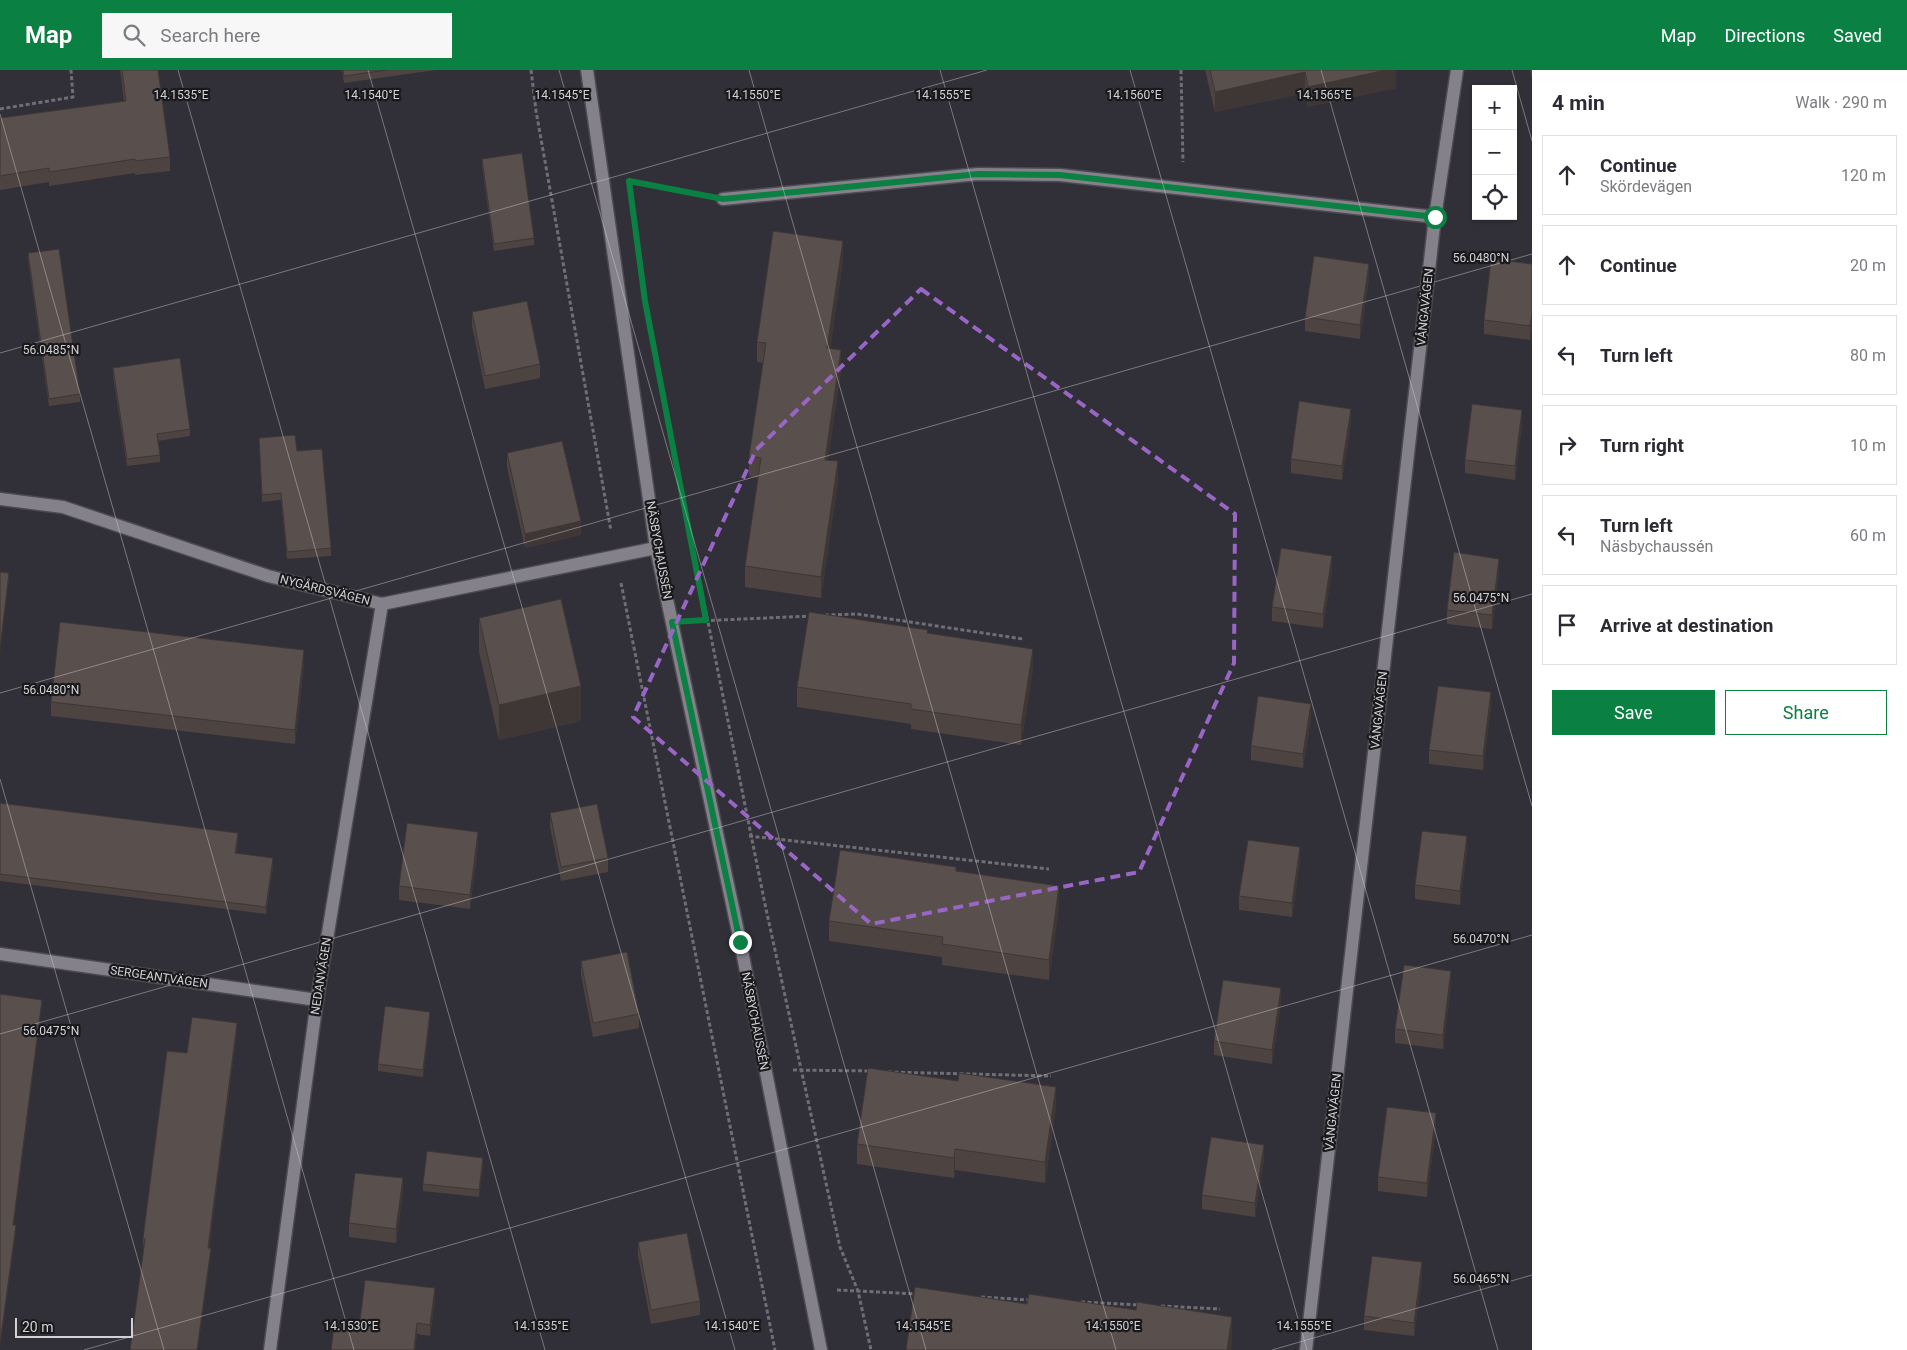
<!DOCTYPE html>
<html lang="en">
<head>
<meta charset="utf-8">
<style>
	body { margin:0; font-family:Roboto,sans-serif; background:#f7f7f7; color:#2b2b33 }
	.controls { position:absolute; right:15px; top:15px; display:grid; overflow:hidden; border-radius:0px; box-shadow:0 1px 4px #0004 }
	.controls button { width:45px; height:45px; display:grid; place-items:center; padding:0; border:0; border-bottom:1px solid #e1e1e2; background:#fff; color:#2b2b33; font:25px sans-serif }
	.scale { position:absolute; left:15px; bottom:12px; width:118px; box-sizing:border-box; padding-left:5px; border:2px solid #d2d1d6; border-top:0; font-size:14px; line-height:18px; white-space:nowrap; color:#d2d1d6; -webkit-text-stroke:4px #19181b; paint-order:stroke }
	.stop { position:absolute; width:15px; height:15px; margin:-11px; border:4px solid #0b8043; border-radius:50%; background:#fff }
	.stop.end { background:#0b8043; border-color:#fff; box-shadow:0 1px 5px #0008 }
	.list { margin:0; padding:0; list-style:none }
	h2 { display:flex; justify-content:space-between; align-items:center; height:65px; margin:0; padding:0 20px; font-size:21px }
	h2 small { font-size:16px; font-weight:400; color:#7c7c81 }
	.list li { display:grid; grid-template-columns:32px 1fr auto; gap:15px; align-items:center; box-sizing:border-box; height:80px; margin:0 10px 10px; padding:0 10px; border:1px solid #e1e1e2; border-radius:0px }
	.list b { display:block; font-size:19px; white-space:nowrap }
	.list p { margin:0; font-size:16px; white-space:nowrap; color:#7c7c81 }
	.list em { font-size:16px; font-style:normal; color:#7c7c81 }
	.actions { display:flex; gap:10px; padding:15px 20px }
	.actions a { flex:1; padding:11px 0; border:1px solid #0b8043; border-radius:0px; text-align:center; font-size:18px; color:#0b8043 }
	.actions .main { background:#0b8043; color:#fff }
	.icon { flex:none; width:28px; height:28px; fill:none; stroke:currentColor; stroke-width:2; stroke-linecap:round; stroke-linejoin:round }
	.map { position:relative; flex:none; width:1532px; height:1280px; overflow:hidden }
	header { display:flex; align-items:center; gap:30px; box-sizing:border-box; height:70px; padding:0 25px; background:#0b8043; color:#fff }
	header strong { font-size:24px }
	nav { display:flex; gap:28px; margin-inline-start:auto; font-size:18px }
	.search { width:350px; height:45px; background:#f7f7f7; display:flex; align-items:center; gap:12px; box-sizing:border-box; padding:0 18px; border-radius:0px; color:#7c7c81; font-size:19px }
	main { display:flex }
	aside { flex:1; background:#fff }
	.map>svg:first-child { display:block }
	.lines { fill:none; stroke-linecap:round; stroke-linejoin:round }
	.minor-casing { stroke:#4d4b52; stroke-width:15 }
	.path { stroke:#706e75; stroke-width:3; stroke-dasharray:4 2.5; stroke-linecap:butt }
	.minor { stroke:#84818b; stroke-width:12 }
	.wall { fill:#4d4441 }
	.shaded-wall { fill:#3e3735 }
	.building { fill:#594f4c; stroke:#3e3735 }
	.route { stroke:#0b8043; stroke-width:6 }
	.marked { fill:none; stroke:#9966c7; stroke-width:4; stroke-dasharray:10 6; stroke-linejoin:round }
	.ticks { fill:none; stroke:#d2d1d6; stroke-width:1; stroke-opacity:0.45 }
	.labels { text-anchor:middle; stroke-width:4.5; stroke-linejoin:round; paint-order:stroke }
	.street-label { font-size:12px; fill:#d2d1d6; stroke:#19181b }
	.ticks-label { font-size:12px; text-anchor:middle; fill:#d2d1d6; stroke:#19181b; stroke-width:4.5; stroke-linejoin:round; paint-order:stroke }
</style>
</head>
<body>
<header>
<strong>Map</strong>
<div class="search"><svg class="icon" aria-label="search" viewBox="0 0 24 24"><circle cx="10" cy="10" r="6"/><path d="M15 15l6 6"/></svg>Search here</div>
<nav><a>Map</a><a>Directions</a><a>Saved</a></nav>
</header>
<main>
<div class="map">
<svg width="1532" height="1280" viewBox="0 0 1532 1280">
	<rect width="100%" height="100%" fill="#312f37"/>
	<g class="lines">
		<g class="minor-casing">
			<g id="minor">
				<path d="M587,0l69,478 84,393 81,409"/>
				<path d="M723,129l255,-25 82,1 375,42"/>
				<path d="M0,429l63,8 205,69 114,28 274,-56"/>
				<path d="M0,884l317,46"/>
				<path d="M270,1280l47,-350 65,-396"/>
				<path d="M1306,1280l129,-1133 22,-147"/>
			</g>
		</g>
		<g class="path">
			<path d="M531,0l5,41 75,420"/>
			<path d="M1181,0l2,92"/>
			<path d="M0,39l73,-12 -2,-27"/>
			<path d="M630,112l67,12"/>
			<path d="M667,349l99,490 74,338 18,44 13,59"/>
			<path d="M621,513l154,767"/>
			<path d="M825,545l32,-1 166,25"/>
			<path d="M698,551l113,-5"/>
			<path d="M749,766l300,33"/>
			<path d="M793,1000l79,1"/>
			<path d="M888,1002l163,4"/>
			<path d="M837,1220l81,4"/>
			<path d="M981,1227l49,3"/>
			<path d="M1081,1232l59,3"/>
			<path d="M1161,1236l59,3"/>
		</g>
		<use href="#minor" class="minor"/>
	</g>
	<g class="wall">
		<path d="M120,0h38l12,87v14l-35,4v-2l-86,13v-4l-49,8v-72l124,-17z"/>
		<path d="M342,0h94l-92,13z"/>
		<path d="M1205,0h191v18l-88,19 -3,-14 -90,19z"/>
		<path d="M1530,0h2v9z"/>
		<path d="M482,89l52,79v7l-40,6 -12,-85z"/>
		<path d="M28,183l52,141v8l-31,4 -21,-146z"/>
		<path d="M843,191l-13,88 11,22 -13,89 10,22 -17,116 -76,-11v-21l13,-88 -9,-2v-20l14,-93 -6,-1v-20z"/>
		<path d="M1532,194v63l-2,13 -46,-6v-14z"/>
		<path d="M1369,208l-9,61 -55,-8v-14z"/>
		<path d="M472,242l68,52v14l-55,11 -13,-63z"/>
		<path d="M113,298l77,61v7l-32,5 2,14v7l-33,4 -14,-90z"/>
		<path d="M1351,353l-9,57 -51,-7v-14z"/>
		<path d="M1522,354l-7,56 -50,-7v-13z"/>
		<path d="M259,368l38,13 34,97v8l-44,3 -6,-59 -19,2z"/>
		<path d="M507,383l74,82 -56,13 -18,-81z"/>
		<path d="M1332,500l-9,58 -51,-7v-14z"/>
		<path d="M1499,503l-7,56 -45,-5v-14z"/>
		<path d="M479,548l102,103 -82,19 -20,-88z"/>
		<path d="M928,563l105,36 -12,76 -110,-16v-5l-114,-17v-20z"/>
		<path d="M304,594l-9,80 -244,-28v-14z"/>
		<path d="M1491,636l-8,64 -54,-6v-14z"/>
		<path d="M1311,648l-8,50 -52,-8v-14z"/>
		<path d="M0,733l238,37 -2,13 37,13 -7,48 -266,-33z"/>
		<path d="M550,743l58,45v14l-47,9 -11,-54z"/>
		<path d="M478,776l-8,63 -71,-9v-14z"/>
		<path d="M1467,780l-7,55 -45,-6v-14z"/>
		<path d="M1300,791l-8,56 -53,-7v-14z"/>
		<path d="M956,801l103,35 -10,74 -107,-15v-8l-113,-16v-20z"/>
		<path d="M581,891l58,53v14l-46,9 -12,-62z"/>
		<path d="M1451,915l-8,64 -48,-6v-14z"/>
		<path d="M1281,932l-9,62 -58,-9v-14z"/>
		<path d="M430,949l-7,58 -45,-6v-7z"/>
		<path d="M237,960l-28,218 2,7 -68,-10v-7l44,-185z"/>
		<path d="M1056,1037l-11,76 -90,-13 -1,8 -97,-14v-20z"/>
		<path d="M1436,1057l-9,70 -49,-6v-14z"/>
		<path d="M1264,1089l-9,58 -53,-8v-14z"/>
		<path d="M483,1095l-4,32 -56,-6v-7z"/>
		<path d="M403,1122l-7,51 -47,-6v-14z"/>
		<path d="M638,1172l62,59v14l-49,9 -13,-68z"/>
		<path d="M1422,1206l-8,60 -50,-6v-14z"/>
		<path d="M435,1229l-5,37 -13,-2 -2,16h-84l28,-21z"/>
	</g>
	<g class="shaded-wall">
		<path d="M1386,0h10v18l-88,19v-20z"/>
		<path d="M1305,2v21l-90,19v-20z"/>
		<path d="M843,171v20l-16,107v-20z"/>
		<path d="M1369,194v14l-9,61v-14z"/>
		<path d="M1532,244v13l-2,13v-14z"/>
		<path d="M841,280v21l-16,109v-20z"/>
		<path d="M1351,339v14l-9,57v-14z"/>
		<path d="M1522,340v14l-7,56v-14z"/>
		<path d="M838,391v21l-17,116v-21z"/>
		<path d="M581,451v14l-56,13v-14z"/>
		<path d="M1332,486v14l-9,58v-14z"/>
		<path d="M1499,489v14l-7,56v-14z"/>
		<path d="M9,503v7l-9,76v-7z"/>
		<path d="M1033,579v20l-12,76v-20z"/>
		<path d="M304,580v14l-9,80v-14z"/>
		<path d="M581,616v35l-82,19v-35z"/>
		<path d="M1491,622v14l-8,64v-14z"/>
		<path d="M1311,634v14l-8,50v-14z"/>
		<path d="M478,762v14l-8,63v-14z"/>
		<path d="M238,763v7l-3,20v-7z"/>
		<path d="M1467,766v14l-7,55v-14z"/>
		<path d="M1300,777v14l-8,56v-14z"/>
		<path d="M273,788v8l-7,48v-7z"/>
		<path d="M1059,816v20l-10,74v-20z"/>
		<path d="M1451,901v14l-8,64v-14z"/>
		<path d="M1281,918v14l-9,62v-14z"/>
		<path d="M42,930v7l-29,225v-7z"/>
		<path d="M430,942v7l-7,58v-7z"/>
		<path d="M237,953v7l-29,225v-7z"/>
		<path d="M1056,1017v20l-11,76v-21z"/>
		<path d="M1436,1043v14l-9,70v-14z"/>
		<path d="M1264,1075v14l-9,58v-14z"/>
		<path d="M955,1079v21l-1,8v-20z"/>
		<path d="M483,1088v7l-4,32v-7z"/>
		<path d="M403,1108v14l-7,51v-14z"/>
		<path d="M16,1155v7l-16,118v-6z"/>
		<path d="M211,1178v7l-13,95h-1z"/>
		<path d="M1422,1192v14l-8,60v-13z"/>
		<path d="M435,1218v11l-5,37v-11z"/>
		<path d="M1232,1247v25l-1,8h-4z"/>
		<path d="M417,1253v11l-2,16h-1z"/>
	</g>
	<g class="building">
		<path d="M122,0h36l12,87 -35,4v-2l-86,13v-4l-49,8v-58l126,-17z"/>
		<path d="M343,0h44l-43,6z"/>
		<path d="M1210,0h176l-78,17 -3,-15 -90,20z"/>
		<path d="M522,83l12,85 -40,6 -12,-85z"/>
		<path d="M773,161l70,10 -16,107 14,2 -16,110 13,1 -17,116 -76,-11 16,-108 -12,-2 17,-113 -9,-1z"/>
		<path d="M59,179l21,145 -31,5 -21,-146z"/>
		<path d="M1314,186l55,8 -9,61 -55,-8z"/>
		<path d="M1491,189l41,5v50l-2,12 -46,-6z"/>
		<path d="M527,231l13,63 -55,12 -13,-64z"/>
		<path d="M180,288l10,71 -33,5 3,21 -33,4 -14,-91z"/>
		<path d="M1299,331l52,8 -9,57 -51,-7z"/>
		<path d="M1472,334l50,6 -7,56 -50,-6z"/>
		<path d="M295,365l2,16 25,-2 9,99 -44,4 -6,-59 -19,2 -3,-57z"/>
		<path d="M562,371l19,80 -56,13 -18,-81z"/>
		<path d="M1281,478l51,8 -9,58 -51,-7z"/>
		<path d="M1454,482l45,7 -7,56 -45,-5z"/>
		<path d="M0,502l9,1 -9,76z"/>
		<path d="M561,529l20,87 -82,19 -20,-87z"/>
		<path d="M809,542l119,18 -1,3 106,16 -12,76 -110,-16v-5l-114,-17z"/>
		<path d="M60,552l244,28 -9,80 -244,-28z"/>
		<path d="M1438,616l53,6 -8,64 -54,-6z"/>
		<path d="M1258,626l53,8 -8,50 -52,-8z"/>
		<path d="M0,733l238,30 -3,20 38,5 -7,49 -266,-33z"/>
		<path d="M597,734l11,54 -47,9 -11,-54z"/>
		<path d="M407,753l71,9 -8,63 -71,-9z"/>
		<path d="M1422,761l45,5 -7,55 -45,-6z"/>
		<path d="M1248,770l52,7 -8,56 -53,-7z"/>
		<path d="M840,780l116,17v4l103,15 -10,74 -107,-16 1,-7 -114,-16z"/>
		<path d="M627,882l12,62 -46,9 -12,-62z"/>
		<path d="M1404,895l47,6 -8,64 -48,-6z"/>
		<path d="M1223,910l58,8 -9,62 -58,-9z"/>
		<path d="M0,924l42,6 -29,225h3l-16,119z"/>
		<path d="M385,936l45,6 -7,58 -45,-6z"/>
		<path d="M192,947l45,6 -29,225h3l-14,102h-67l15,-111 -2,-1 24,-187 20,2z"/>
		<path d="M868,998l90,13 1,-8 97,14 -11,75 -90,-13 -1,9 -97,-14z"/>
		<path d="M1387,1037l49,6 -9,70 -49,-6z"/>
		<path d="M1211,1067l53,8 -9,58 -53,-8z"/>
		<path d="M427,1081l56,7 -4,32 -56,-6z"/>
		<path d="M355,1103l48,5 -7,51 -47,-6z"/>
		<path d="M687,1163l13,68 -49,9 -13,-68z"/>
		<path d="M1372,1186l50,6 -8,61 -50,-7z"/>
		<path d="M365,1210l70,8 -5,37 -13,-2 -3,27h-83l3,-24 25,3z"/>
		<path d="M915,1217l112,17 2,-10 107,16 1,-8 95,15 -5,33h-321z"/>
	</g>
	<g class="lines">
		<path class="route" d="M740,872l-68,-320 34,-2 -61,-319 -16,-120 94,18 255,-25 82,1 375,42"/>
	</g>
	<path class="marked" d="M921,219l314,225 -1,149 -95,209 -268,52 -238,-207 123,-267z"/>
	<path class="ticks" d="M178,0l367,1280M368,0l367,1280M559,0l367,1280M749,0l367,1280M940,0l367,1280M1130,0l368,1280M1321,0l211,736M1512,0l20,71M0,44l354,1236M0,283l987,-283M0,623l1532,-439M0,709l164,571M0,964l1532,-440M84,1280l1448,-415M1272,1280l260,-75"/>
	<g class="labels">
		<g class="street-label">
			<text transform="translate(1425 237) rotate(-84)" y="4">VÅNGAVÄGEN</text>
			<text transform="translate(659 480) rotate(80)" y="4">NÄSBYCHAUSSÉN</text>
			<text transform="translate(325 520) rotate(14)" y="4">NYGÅRDSVÄGEN</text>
			<text transform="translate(1379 640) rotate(-84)" y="4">VÅNGAVÄGEN</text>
			<text transform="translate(321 906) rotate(-81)" y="4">NEDANVÄGEN</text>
			<text transform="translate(159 907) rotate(8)" y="4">SERGEANTVÄGEN</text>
			<text transform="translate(755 951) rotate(79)" y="4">NÄSBYCHAUSSÉN</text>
			<text transform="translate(1333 1042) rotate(-84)" y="4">VÅNGAVÄGEN</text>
		</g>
	</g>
	<g class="ticks-label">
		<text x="181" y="29">14.1535°E</text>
		<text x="372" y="29">14.1540°E</text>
		<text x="562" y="29">14.1545°E</text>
		<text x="753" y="29">14.1550°E</text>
		<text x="943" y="29">14.1555°E</text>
		<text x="1134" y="29">14.1560°E</text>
		<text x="1324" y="29">14.1565°E</text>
		<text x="1481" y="192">56.0480°N</text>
		<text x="51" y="284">56.0485°N</text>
		<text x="1481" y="532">56.0475°N</text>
		<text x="51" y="624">56.0480°N</text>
		<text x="1481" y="873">56.0470°N</text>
		<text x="51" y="965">56.0475°N</text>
		<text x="1481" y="1213">56.0465°N</text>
		<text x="351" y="1260">14.1530°E</text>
		<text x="541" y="1260">14.1535°E</text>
		<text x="732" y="1260">14.1540°E</text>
		<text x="923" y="1260">14.1545°E</text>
		<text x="1113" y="1260">14.1550°E</text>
		<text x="1304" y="1260">14.1555°E</text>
	</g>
</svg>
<div class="controls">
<button>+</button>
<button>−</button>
<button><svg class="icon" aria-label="locate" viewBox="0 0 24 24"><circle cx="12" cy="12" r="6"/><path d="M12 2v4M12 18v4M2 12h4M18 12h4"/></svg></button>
</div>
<div class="scale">20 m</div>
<div class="stop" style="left:1435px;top:147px"></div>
<div class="stop end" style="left:740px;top:872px"></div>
</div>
<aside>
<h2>4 min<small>Walk · 290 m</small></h2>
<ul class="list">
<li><svg class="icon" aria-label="ahead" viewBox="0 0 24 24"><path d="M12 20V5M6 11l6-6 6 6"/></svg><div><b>Continue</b><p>Skördevägen</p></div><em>120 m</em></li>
<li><svg class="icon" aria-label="ahead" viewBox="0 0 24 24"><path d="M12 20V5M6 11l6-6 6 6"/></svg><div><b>Continue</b></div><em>20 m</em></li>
<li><svg class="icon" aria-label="left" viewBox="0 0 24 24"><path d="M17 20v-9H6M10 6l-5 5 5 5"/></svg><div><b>Turn left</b></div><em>80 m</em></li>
<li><svg class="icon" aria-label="right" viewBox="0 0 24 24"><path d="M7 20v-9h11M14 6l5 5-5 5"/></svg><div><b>Turn right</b></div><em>10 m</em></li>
<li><svg class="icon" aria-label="left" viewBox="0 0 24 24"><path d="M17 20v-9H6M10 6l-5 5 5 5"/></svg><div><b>Turn left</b><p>Näsbychaussén</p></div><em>60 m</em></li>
<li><svg class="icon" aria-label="arrive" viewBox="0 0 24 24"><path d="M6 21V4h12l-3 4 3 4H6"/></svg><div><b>Arrive at destination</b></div></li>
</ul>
<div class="actions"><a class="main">Save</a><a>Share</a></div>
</aside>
</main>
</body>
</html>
